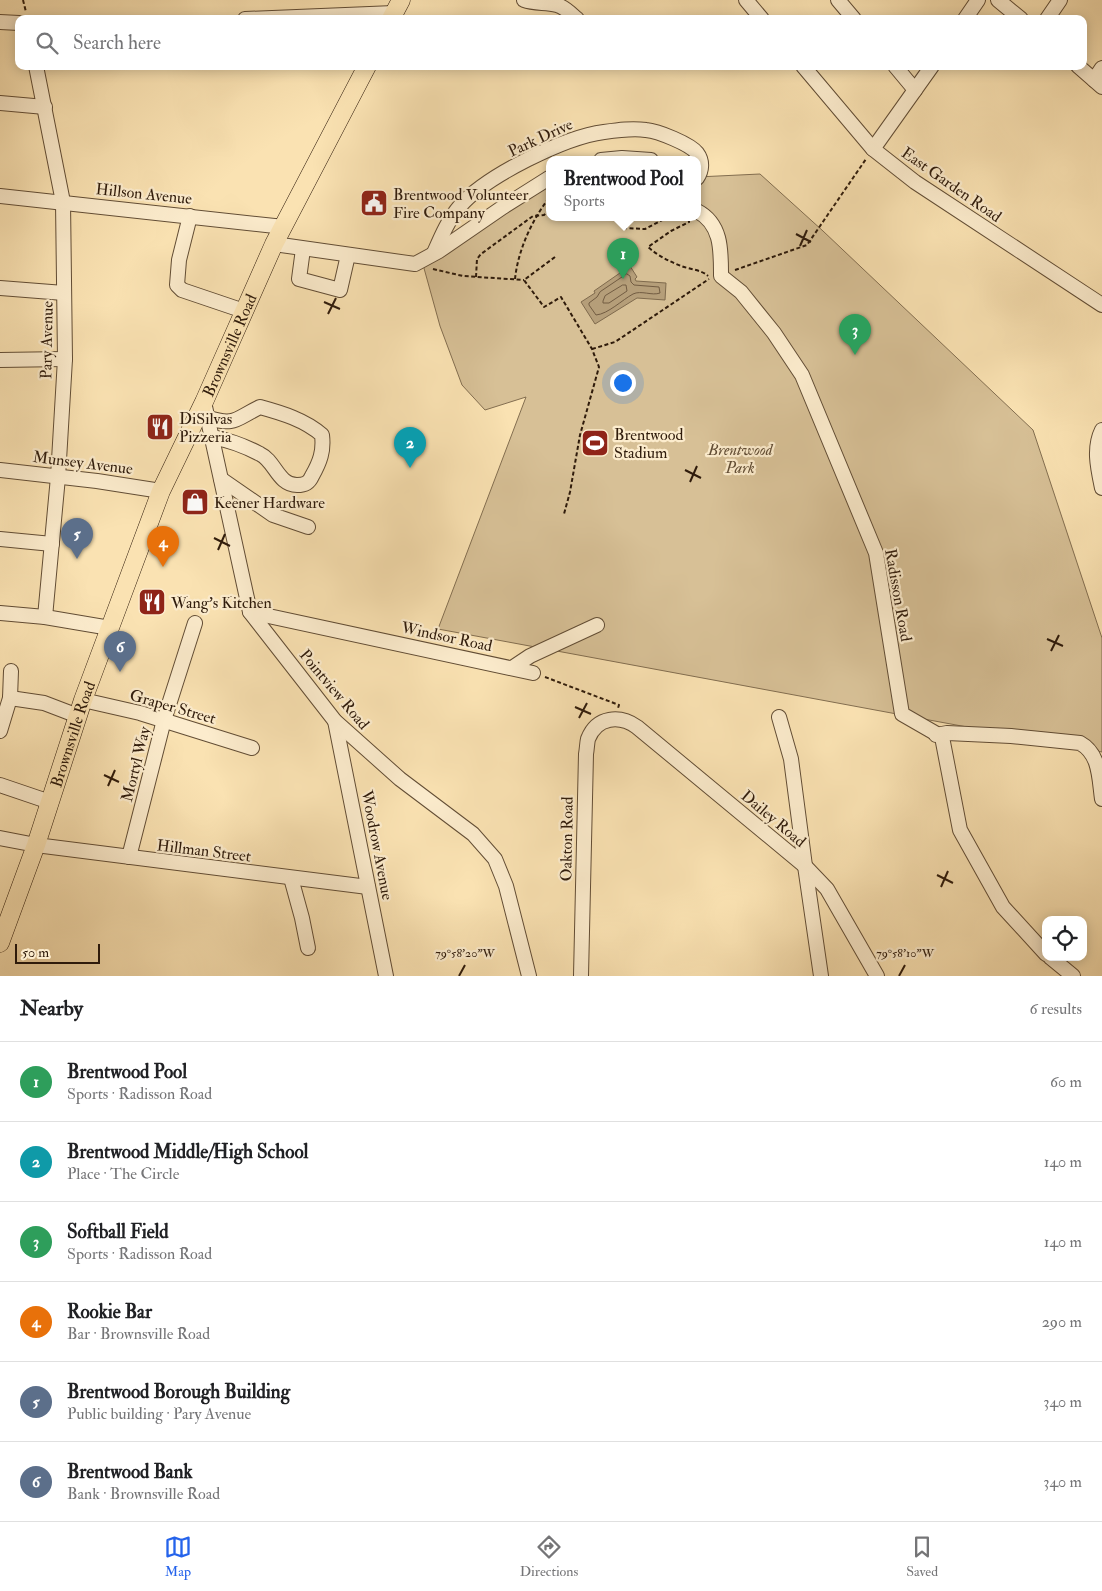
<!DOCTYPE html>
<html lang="en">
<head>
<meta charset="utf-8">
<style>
	body { margin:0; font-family:"IM FELL Double Pica",serif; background:#f6f6f6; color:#202124 }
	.controls { position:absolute; right:15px; bottom:15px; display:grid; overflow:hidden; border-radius:10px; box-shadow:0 2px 12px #0003 }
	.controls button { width:45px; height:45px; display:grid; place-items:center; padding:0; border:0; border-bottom:1px solid #e0e0e0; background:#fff; color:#202124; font:25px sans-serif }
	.scale { position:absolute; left:15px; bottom:12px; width:85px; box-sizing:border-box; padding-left:5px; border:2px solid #2f1b0b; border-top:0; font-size:14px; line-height:18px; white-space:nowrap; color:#2f1b0b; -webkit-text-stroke:4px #fceccd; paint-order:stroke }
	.you { position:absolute; left:622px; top:382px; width:18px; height:18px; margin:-12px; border:4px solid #fff; border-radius:50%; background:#1a73e8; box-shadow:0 0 0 8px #1a73e833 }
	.badge { display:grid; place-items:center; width:32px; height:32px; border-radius:50%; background:#2563eb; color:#fff; font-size:16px; font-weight:700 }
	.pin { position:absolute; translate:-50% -41px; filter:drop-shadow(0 1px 2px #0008) }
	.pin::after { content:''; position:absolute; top:26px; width:18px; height:15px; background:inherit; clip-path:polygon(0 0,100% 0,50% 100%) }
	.popup { position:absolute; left:546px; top:156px; width:155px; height:65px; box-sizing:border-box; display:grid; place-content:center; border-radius:10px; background:#fff; filter:drop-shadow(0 1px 4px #0005); font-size:16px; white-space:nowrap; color:#757577 }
	.popup b { font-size:19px; color:#202124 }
	.popup::after { content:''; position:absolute; left:50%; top:100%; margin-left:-10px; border:10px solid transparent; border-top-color:#fff }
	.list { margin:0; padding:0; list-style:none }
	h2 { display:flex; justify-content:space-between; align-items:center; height:65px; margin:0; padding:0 20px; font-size:21px }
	h2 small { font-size:16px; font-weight:400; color:#757577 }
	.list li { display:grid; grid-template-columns:32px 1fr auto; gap:15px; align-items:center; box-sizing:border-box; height:80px; padding:0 20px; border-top:1px solid #e0e0e0 }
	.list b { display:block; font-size:19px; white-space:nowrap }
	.list p { margin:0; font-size:16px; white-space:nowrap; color:#757577 }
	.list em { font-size:16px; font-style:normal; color:#757577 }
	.icon { flex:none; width:28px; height:28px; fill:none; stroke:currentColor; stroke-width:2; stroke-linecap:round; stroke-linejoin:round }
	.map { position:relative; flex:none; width:1102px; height:976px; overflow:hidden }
	.search { position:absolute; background:#fff; box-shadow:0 2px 12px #0003; left:15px; right:15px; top:15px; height:55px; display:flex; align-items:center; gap:12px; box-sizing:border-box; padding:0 18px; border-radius:10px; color:#757577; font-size:19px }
	.sheet { height:545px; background:#fff }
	nav { display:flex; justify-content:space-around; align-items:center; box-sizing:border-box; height:70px; border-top:1px solid #e0e0e0; background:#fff; font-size:14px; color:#757577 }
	nav a { display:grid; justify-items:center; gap:2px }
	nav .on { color:#2563eb }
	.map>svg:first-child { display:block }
	.green { fill:#d7c096; stroke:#836e50 }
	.water { fill:#b59e79; stroke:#7f6a4d }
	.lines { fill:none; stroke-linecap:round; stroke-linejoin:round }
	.shore { stroke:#725c42; stroke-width:1 }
	.minor-casing { stroke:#624d35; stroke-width:16 }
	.major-casing { stroke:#2f1b0b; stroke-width:19 }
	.path { stroke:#2f1b0b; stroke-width:2; stroke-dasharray:4 2.5; stroke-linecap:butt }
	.minor { stroke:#fceccd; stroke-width:14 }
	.major { stroke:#fae2b2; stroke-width:18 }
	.ticks { fill:none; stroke:#2f1b0b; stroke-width:2 }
	.labels { text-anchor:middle; stroke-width:4.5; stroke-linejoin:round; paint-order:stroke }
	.street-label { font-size:16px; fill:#2f1b0b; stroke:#fceccd }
	.poi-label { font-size:16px; fill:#2f1b0b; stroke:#fceccd; text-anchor:start }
	.park-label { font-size:16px; font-style:italic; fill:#614d35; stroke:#fceccd }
	.ticks-label { font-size:12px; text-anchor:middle; fill:#2f1b0b; stroke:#fceccd; stroke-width:4.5; stroke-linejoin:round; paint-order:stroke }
</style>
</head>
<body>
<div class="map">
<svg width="1102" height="976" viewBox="0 0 1102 976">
	<rect width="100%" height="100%" fill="#fae2b2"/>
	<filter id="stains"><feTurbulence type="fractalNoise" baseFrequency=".004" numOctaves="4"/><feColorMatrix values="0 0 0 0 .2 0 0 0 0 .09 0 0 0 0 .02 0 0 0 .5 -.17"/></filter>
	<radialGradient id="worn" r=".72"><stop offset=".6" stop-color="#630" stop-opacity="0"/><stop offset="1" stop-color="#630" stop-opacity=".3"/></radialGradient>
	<path class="green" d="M760,174l63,57 210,199 69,208v114l-664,-123 88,-232 -41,13 -23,-25 -22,-59 -18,-65 127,-80v37h148v-41z"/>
	<path class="water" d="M630,266l7,11 -2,2 1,2 30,2 -1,17 -28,-2 -42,26 -14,-22 14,-9 -1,-2z"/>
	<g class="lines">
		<g class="shore">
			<path d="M627,274l3,2 1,6 3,3 25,2 1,6c-8,3 -19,-3 -27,1 -11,6 -25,20 -37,21l-7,-10v-2l8,-6 3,-5z"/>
			<path d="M623,285h3l1,6 -18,12h-6v-2l2,-5z"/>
		</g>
		<g class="minor-casing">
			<g id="minor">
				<path d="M524,0c11,4 22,2 33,5 8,2 14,9 20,14"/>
				<path d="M746,0l16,19"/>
				<path d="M838,0l16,19"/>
				<path d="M998,0l23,19"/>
				<path d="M245,19l149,-6"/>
				<path d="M965,19l13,-19"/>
				<path d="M1047,19l13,-19"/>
				<path d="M0,22l19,1"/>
				<path d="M36,66l27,136 2,157 -7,118 -13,140"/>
				<path d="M803,66l70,83 42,33 187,123"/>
				<path d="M895,66l20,24"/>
				<path d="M1078,66l24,21"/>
				<path d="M1094,80l8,-12"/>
				<path d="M0,103l45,4"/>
				<path d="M873,149l59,-83"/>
				<path d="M601,160l21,-2 29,2"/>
				<path d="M0,196l284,31"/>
				<path d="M697,211c25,13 24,40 24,65l20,16 33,41 28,42 74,178 26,161 40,23 18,93 43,77 43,47"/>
				<path d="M190,216l-11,44 -2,25 5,5 62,21"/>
				<path d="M274,244l141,20 24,-13 64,-44 46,-29"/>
				<path d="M303,249l-4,30 41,11 8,-35"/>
				<path d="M434,253c7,-16 14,-33 26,-47 26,-30 105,-69 144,-74 14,-2 28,-4 42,-2 12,1 44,14 51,23 6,8 5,18 0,25"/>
				<path d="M0,288l64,5"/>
				<path d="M0,360l65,-1"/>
				<path d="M204,402l46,210 85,109 65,58 73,55 22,25 11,27 23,90"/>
				<path d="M208,418c28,8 27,1 52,-11 22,6 45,13 62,28 2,16 -2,27 -10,41 -3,7 -7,9 -15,9 -19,0 -22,-24 -37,-31 -15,-8 -32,-14 -48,-17"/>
				<path d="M1102,430c-9,18 -4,39 0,58"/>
				<path d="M0,470l97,11 64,10"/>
				<path d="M221,479l52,36 35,12"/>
				<path d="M0,539l52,5"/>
				<path d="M250,612l283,61"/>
				<path d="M0,613l45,4 65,11"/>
				<path d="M512,668l18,-12 67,-31"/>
				<path d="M10,698l34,5 34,13"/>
				<path d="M83,700l57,13 112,35"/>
				<path d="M779,717l12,42 14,107 16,110"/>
				<path d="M335,721l51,255"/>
				<path d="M0,731l10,-33 1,-27"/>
				<path d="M936,735l11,-2 64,3 69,7c20,11 19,35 22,56"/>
				<path d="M0,785l50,17"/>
				<path d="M0,838l36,7 332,42"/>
				<path d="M129,857l35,-137 31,-97"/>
				<path d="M291,878l11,40 6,30"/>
				<path d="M1050,957l23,19"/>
				<path d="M581,976l5,-222c1,-5 1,-11 2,-15 9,-23 32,-24 49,-12l168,139 22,23 50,87"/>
			</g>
		</g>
		<g class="major-casing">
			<g id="major">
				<path d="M391,19l10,-19"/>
				<path id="s1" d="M0,943l36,-98 47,-145 78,-209 43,-89 70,-158 93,-178"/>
			</g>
		</g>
		<g class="path">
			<path d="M23,0l3,12"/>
			<path d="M689,219v3l-18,9 -23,16c10,9 21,14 33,19 8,3 21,4 27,10"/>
			<path d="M623,228l22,1 21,-11"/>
			<path d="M555,257l-31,23 20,27 17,-10 31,52 7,18 -19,68 -10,57 -6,22"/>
			<path d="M433,269l30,7 61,4"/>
			<path d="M735,270l72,-25 59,-86"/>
			<path d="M476,277l1,-18 4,-5 52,-38 11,-1 5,-5"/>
			<path d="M515,279c3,-29 17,-59 34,-81"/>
			<path d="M592,349l23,-7 94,-63"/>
			<path d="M545,677l74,28 -1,3"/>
		</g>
		<use href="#minor" class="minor"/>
		<use href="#major" class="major"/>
	</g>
	<path class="ticks" d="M796,234l15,8M800,246l7,-16M324,302l16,7M328,314l8,-16M685,470l16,8M690,482l7,-16M214,538l16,8M218,550l7,-16M1047,639l16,7M1051,651l8,-16M575,707l16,7M579,718l8,-15M104,775l15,7M108,786l7,-16M937,875l16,8M941,887l7,-16M459,976l6,-11M899,976l6,-11"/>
	<defs>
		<g id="civic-square" transform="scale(1.4375)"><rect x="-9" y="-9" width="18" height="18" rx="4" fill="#8f2418" stroke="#fceccd"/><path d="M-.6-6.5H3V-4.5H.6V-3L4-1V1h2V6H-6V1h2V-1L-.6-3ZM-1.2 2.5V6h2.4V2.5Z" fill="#fff"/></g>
		<g id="restaurant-square" transform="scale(1.4375)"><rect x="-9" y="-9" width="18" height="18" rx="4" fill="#8f2418" stroke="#fceccd"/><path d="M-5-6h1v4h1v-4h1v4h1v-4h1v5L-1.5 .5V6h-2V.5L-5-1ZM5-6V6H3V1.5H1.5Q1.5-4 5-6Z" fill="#fff"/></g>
		<g id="stadium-square" transform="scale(1.4375)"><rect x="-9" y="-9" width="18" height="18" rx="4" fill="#8f2418" stroke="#fceccd"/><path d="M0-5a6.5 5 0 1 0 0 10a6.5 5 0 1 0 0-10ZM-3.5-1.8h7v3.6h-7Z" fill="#fff"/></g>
		<g id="shop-square" transform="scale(1.4375)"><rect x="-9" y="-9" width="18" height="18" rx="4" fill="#8f2418" stroke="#fceccd"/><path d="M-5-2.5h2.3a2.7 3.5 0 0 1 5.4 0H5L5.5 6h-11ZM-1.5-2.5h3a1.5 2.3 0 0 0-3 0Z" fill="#fff"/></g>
	</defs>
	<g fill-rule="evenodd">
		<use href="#civic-square" x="374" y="203"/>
		<use href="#restaurant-square" x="160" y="427"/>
		<use href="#stadium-square" x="595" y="443"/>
		<use href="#shop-square" x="195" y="502"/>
		<use href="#restaurant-square" x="152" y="602"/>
	</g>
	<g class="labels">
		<g class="street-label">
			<text transform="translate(540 137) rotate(-25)" y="6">Park Drive</text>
			<text transform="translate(952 184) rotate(35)" y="6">East Garden Road</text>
			<text transform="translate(144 193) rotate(6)" y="6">Hillson Avenue</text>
			<text transform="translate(46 340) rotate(-89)" y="6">Pary Avenue</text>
			<text dy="6" stroke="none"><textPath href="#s1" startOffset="641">Brownsville Road</textPath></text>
			<text transform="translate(83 462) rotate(7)" y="6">Munsey Avenue</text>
			<text transform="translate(899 595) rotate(80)" y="6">Radisson Road</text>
			<text transform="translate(447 636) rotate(12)" y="6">Windsor Road</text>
			<text transform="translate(335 689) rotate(50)" y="6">Pointview Road</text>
			<text transform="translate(173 706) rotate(16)" y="6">Graper Street</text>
			<text dy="6" stroke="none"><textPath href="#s1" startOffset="221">Brownsville Road</textPath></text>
			<text transform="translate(135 764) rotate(-76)" y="6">Mortyl Way</text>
			<text transform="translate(774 818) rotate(40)" y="6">Dailey Road</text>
			<text transform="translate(566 839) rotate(-89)" y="6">Oakton Road</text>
			<text transform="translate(378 845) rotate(79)" y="6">Woodrow Avenue</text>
			<text transform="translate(204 850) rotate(7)" y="6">Hillman Street</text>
		</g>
		<g class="poi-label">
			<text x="393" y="200">Brentwood Volunteer<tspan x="393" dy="18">Fire Company</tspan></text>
			<text x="179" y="424">DiSilvas<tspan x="179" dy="18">Pizzeria</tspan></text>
			<text x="614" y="440">Brentwood<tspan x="614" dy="18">Stadium</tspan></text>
			<text x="214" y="508">Keener Hardware</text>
			<text x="171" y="608">Wang's Kitchen</text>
		</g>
		<g class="park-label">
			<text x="740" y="455">Brentwood<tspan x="740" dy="18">Park</tspan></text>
		</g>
	</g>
	<g class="ticks-label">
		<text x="905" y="957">79°58'10"W</text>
		<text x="465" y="957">79°58'20"W</text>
	</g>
	<rect width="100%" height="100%" filter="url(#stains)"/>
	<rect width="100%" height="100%" fill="url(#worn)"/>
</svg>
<div class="controls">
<button><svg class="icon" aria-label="locate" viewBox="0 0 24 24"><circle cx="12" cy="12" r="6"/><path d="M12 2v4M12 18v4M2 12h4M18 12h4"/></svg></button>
</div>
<div class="scale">50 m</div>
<div class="you"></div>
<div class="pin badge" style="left:623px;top:279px;background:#2e9e5b">1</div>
<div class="popup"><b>Brentwood Pool</b>Sports</div>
<div class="pin badge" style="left:410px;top:468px;background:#0f9aa8">2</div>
<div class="pin badge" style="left:855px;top:355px;background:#2e9e5b">3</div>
<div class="pin badge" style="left:163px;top:567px;background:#e8710a">4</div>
<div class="pin badge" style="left:77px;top:559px;background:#5c6f8a">5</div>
<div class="pin badge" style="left:120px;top:672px;background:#5c6f8a">6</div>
<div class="search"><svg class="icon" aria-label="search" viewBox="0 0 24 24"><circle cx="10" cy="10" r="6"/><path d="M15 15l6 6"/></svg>Search here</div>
</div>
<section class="sheet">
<h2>Nearby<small>6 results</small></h2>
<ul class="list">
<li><span class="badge" style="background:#2e9e5b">1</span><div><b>Brentwood Pool</b><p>Sports · Radisson Road</p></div><em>60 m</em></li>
<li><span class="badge" style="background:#0f9aa8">2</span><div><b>Brentwood Middle/High School</b><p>Place · The Circle</p></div><em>140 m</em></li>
<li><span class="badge" style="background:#2e9e5b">3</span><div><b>Softball Field</b><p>Sports · Radisson Road</p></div><em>140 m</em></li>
<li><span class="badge" style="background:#e8710a">4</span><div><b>Rookie Bar</b><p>Bar · Brownsville Road</p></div><em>290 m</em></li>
<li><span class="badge" style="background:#5c6f8a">5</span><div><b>Brentwood Borough Building</b><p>Public building · Pary Avenue</p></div><em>340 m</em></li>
<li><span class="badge" style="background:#5c6f8a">6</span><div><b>Brentwood Bank</b><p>Bank · Brownsville Road</p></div><em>340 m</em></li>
</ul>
</section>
<nav>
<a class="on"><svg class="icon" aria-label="map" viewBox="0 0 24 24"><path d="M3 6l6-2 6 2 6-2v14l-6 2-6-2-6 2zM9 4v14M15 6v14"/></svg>Map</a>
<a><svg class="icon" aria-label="directions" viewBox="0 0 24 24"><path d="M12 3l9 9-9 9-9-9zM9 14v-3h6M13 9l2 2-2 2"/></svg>Directions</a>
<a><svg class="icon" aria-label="saved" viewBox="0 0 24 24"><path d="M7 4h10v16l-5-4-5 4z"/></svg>Saved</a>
</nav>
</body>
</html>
